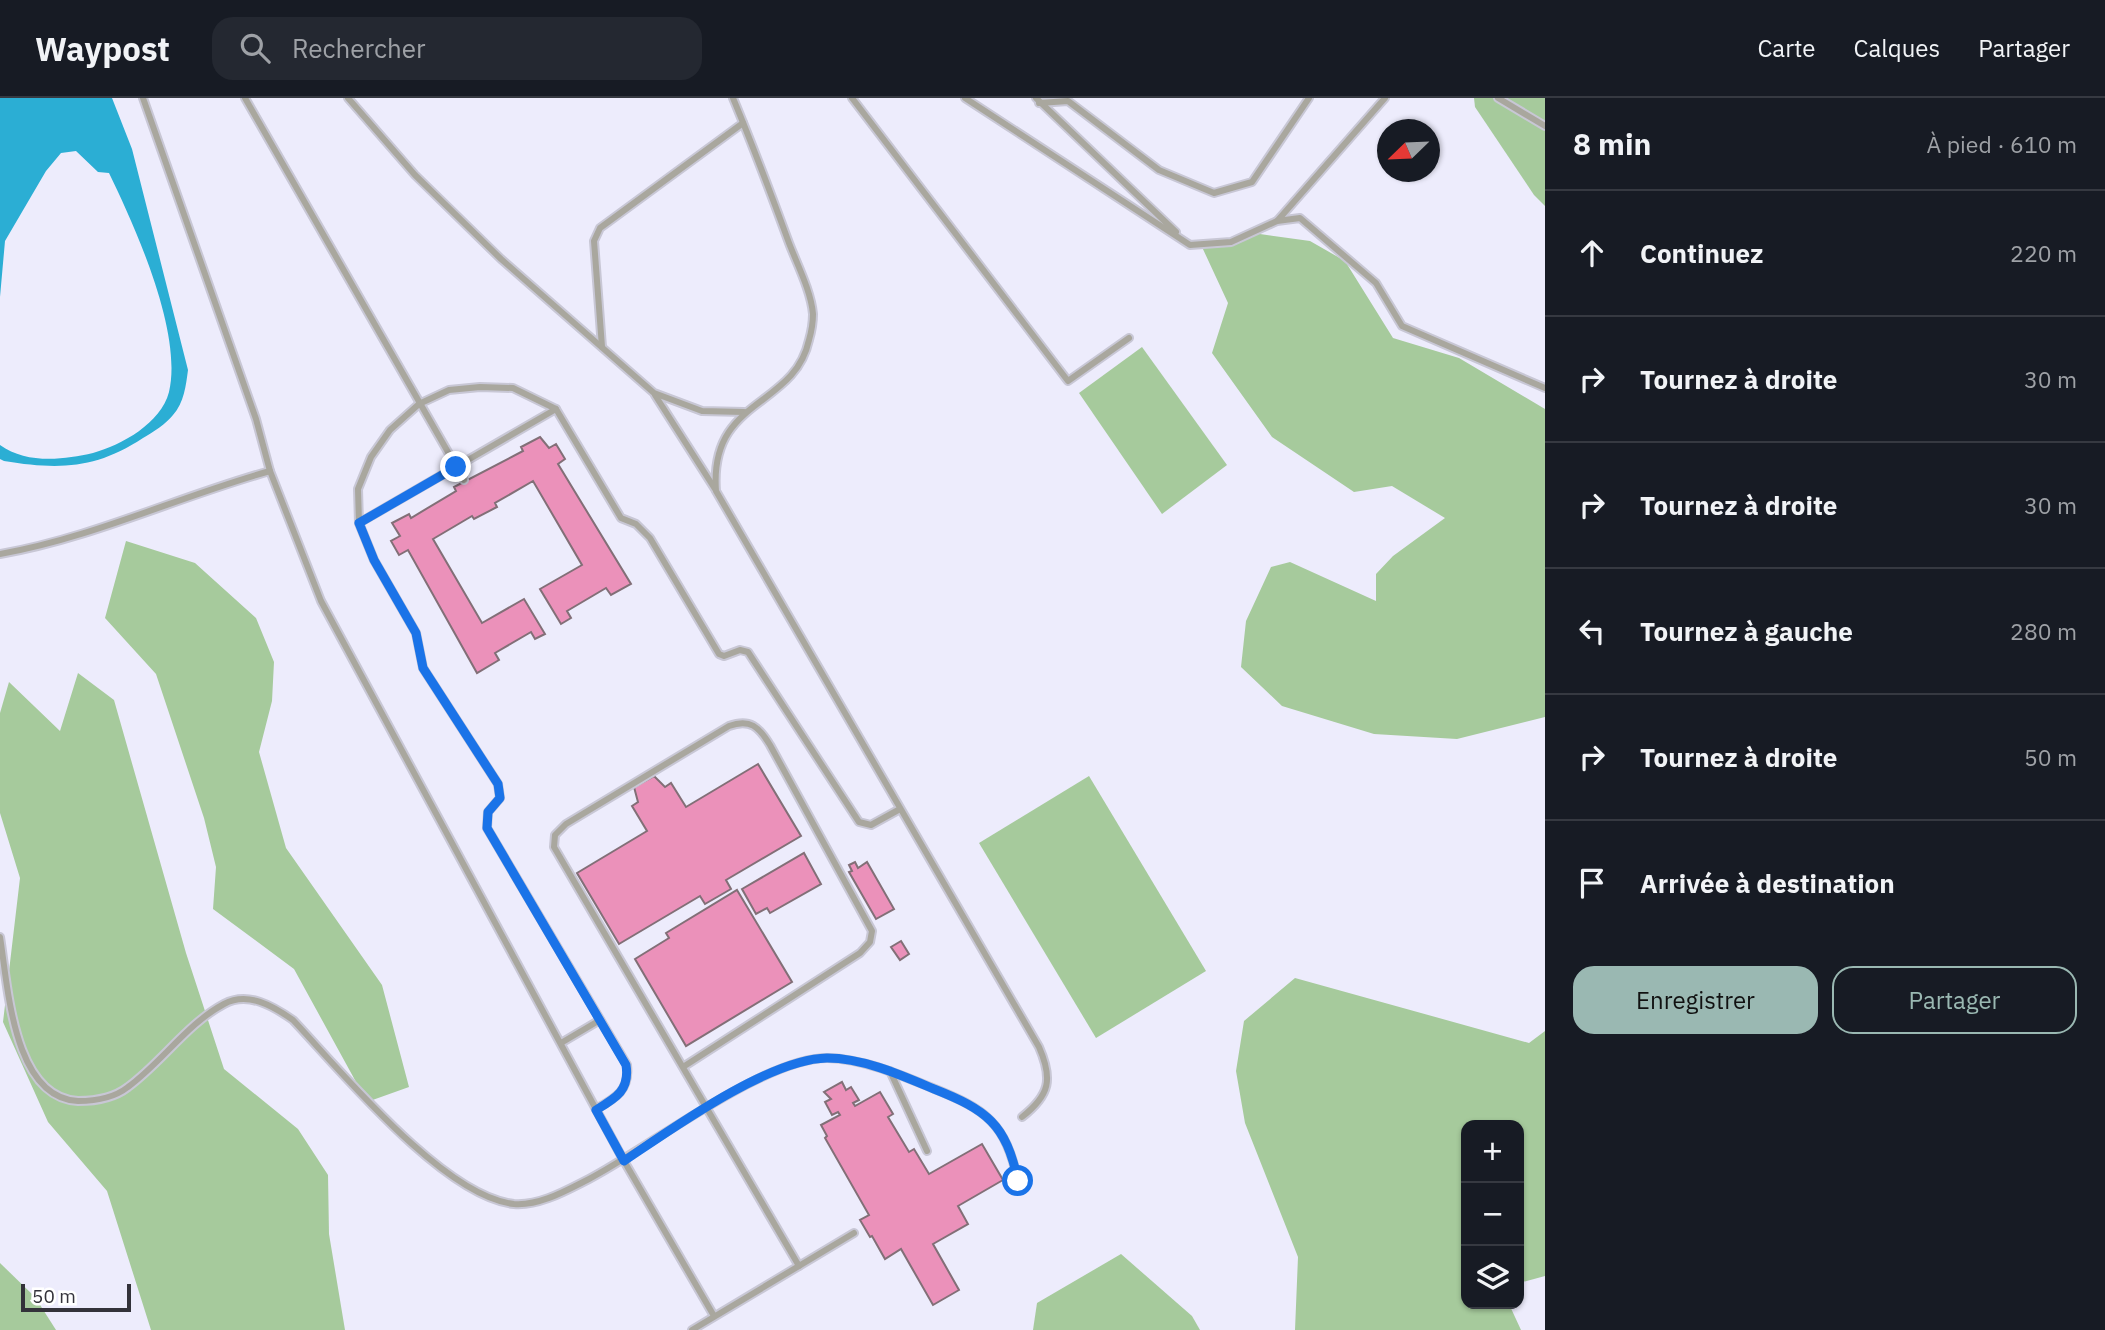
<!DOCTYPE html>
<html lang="fr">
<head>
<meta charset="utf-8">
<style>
	body { margin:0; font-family:"IBM Plex Sans",sans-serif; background:#242831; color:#f1f3f6 }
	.controls { position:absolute; right:21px; bottom:21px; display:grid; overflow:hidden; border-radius:14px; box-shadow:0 2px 5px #0004 }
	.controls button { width:63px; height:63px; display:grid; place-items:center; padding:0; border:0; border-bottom:2px solid #363941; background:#171b24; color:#f1f3f6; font:35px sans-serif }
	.compass { position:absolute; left:1377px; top:21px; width:63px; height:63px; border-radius:50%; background:#171b24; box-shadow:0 2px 5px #0004; rotate:247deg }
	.scale { position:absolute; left:21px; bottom:18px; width:110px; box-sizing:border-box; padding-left:7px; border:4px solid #33323a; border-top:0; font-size:19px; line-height:24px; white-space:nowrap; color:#33323a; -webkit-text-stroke:5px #fff; paint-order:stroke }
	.stop { position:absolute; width:21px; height:21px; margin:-16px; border:5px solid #1a73e8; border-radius:50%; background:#fff }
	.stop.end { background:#1a73e8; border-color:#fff; box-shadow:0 2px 7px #0008 }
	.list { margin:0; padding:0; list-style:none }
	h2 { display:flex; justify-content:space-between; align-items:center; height:91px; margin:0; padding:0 28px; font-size:30px }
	h2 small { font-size:23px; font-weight:400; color:#9ea1a6 }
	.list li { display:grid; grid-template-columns:46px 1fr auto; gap:21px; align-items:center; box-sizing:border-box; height:126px; padding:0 28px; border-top:2px solid #363941 }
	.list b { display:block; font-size:26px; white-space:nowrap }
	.list em { font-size:23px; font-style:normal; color:#9ea1a6 }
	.actions { display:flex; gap:14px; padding:21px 28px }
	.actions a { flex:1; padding:16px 0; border:2px solid #9ab8b2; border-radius:21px; text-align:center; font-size:24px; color:#9ab8b2 }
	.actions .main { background:#9ab8b2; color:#111 }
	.icon { flex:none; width:38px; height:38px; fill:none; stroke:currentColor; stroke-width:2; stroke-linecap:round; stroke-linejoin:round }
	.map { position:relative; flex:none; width:1545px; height:1232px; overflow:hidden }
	header { display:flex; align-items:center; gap:42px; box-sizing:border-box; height:98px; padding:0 35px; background:#171b24; border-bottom:2px solid #363941 }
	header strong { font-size:33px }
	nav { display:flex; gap:38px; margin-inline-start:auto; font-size:24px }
	.search { width:490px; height:63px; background:#242831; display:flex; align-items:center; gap:18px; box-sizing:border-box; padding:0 24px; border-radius:21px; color:#9ea1a6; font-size:26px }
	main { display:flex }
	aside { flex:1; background:#171b24 }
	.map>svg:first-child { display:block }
	.green { fill:#a6ca9c }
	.water { fill:#2baed4 }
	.building { fill:#eb91ba; stroke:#826f77; stroke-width:2 }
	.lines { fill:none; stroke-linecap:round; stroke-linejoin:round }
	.service-casing { stroke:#c8c7d5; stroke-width:10 }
	.service { stroke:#a9a79e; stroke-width:6 }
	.route { stroke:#1a73e8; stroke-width:9 }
</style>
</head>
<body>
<header>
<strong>Waypost</strong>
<div class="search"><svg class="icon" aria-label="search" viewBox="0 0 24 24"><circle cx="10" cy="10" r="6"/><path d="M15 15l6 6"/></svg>Rechercher</div>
<nav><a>Carte</a><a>Calques</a><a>Partager</a></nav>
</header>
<main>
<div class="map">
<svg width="1545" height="1232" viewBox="0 0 1545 1232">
	<rect width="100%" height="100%" fill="#edecfc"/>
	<g class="green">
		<path d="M1474,0h71v108l-11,-11 -59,-88z"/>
		<path d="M1253,135l57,8 35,20 48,77 66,20 86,51v308l-88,22 -83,-5 -92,-28 -41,-39 5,-46 25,-54 19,-5 86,39v-27l17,-18 52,-38 -53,-32 -38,6 -82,-55 -60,-84 16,-50 -26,-56z"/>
		<path d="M1142,249l85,118 -65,49 -83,-121z"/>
		<path d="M126,443l69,22 61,55 18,44 -2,39 -13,51 27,96 96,137 27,102 -42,15 -73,-133 -81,-60 3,-42 -12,-49 -48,-144 -51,-56z"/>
		<path d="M78,575l36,27 72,253 38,116 74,60 30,46 1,59 16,96h-194l-44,-139 -59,-69 -45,-100 17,-144 -20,-65v-100l9,-31 51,49z"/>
		<path d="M1089,678l117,195 -110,67 -117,-195z"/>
		<path d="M1295,880l234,65 16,-12v245l-26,7v-158h-53v179h43l12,26h-226l3,-73 -53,-134 -9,-52 8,-50z"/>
		<path d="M1121,1156l71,62 8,14h-167l4,-27z"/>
		<path d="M0,1165l35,34 21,33h-56z"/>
	</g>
	<path class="water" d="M0,0h112l20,51 56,221c-2,15 -4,33 -15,45 -7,9 -20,17 -30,23 -47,31 -84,32 -139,23l-4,-2v-14c26,19 63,15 93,8 29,-8 68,-30 76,-61 14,-60 -34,-165 -60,-219l-11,-1 -22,-21 -15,2 -15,18 -41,70 -5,56z"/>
	<g class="building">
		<path d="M540,339l9,11 7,-4 9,15 -7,5 73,120 -20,11 -5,-7 -39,23 4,7 -10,6 -21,-35 42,-24 -49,-84 -38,22 2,4 -23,12 -2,-3 -39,23 49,84 42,-24 21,35 -10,5 -4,-7 -36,21 4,7 -22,13 -69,-123 -9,5 -8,-14 9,-5 -8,-13 17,-9 2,4 45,-27 -2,-4 69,-36 -2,-4z"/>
		<path d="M758,666l43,72 -75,44 5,9 -26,15 -5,-8 -81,48 -42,-71 70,-42 -15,-25 6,-4 -4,-15 20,-11 11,11 6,-4 15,24z"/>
		<path d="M804,755l17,31 -51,29 -3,-5 -11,6 -14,-25z"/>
		<path d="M855,764l3,6 9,-6 27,47 -18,10 -27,-47 3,-1 -3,-6z"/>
		<path d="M737,792l55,92 -106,64 -51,-87 34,-21 -3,-5z"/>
		<path d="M901,843l8,13 -9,6 -9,-13z"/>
		<path d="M842,984l4,8 5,-3 8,13 -6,3 2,3 25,-14 13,22 -5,3 21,35 5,-3 15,25 53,-30 21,36 -45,26 10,18 -35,20 26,46 -26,15 -32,-56 -16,10 -13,-23 -2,1 -10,-17 9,-5 -44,-77 2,-2 -6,-11 19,-10 -2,-3 -6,3 -7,-13 6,-3 -7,-7z"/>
	</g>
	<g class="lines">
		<g class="service-casing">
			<g id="service">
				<path d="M143,0l113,321 14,52 51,130 303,560 90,155"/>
				<path d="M245,0l219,382"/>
				<path d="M348,0l67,77 86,84 153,134 48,18 42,1"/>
				<path d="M733,0c20,48 38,96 56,145 8,21 22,48 24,71 0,8 -2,19 -4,26 -15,69 -100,57 -93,151l323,556c14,32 11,48 -17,70"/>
				<path d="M852,0l216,283 61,-43"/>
				<path d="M965,0l225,147 41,-3 46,-21 23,-3 76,65 26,43 143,62"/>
				<path d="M1036,0l140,134"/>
				<path d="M1498,0l47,28"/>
				<path d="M1039,5l29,-2 91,69 55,23 38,-11 57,-84"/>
				<path d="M1278,122l107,-122"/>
				<path d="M602,249l-8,-106 6,-13 143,-105"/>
				<path d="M655,297l60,94"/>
				<path d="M359,425l197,-114"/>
				<path d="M0,456c92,-16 180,-58 270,-83"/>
				<path d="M0,839c8,49 13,161 78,164 17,0 36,-3 50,-14 33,-24 60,-64 96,-83 24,-13 49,2 69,16 47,50 151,177 221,184 26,2 53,-14 75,-25 60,-31 176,-122 239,-121 35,1 70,16 102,29 55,22 75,34 88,94"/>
				<path d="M561,945l39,-23"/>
				<path d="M683,969l177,-114 10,-11 2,-11 -102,-186c-11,-18 -20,-27 -41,-19l-163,98 -11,11 -1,12 245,419"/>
				<path d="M890,973l37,80"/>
				<path d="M596,1011c20,-11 34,-19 31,-44l-140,-237 1,-16 12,-14 -2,-14 -75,-116 -7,-35 -42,-73 -15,-37 -1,-34 13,-32 19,-27 29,-26 30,-14 31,-3 33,1 43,21 65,109 15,6 14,14 69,116 5,2 16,-6 8,2 111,170 12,3 29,-16"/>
				<path d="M692,1232l162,-97"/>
			</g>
		</g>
		<use href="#service" class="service"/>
	</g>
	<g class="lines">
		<path class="route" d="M456,369l-97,56 15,37 42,73 7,35 75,116 2,14 -12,14 -1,16 139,237c4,25 -10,33 -30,45l28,51c49,-33 145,-102 203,-103 36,0 74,17 107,31 53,21 72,35 84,92"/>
	</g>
</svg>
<div class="controls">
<button>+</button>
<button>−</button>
<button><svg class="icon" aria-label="layers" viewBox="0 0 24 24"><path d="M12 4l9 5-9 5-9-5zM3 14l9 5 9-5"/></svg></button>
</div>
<svg class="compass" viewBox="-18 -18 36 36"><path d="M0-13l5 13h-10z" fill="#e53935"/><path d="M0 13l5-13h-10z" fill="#9ea1a6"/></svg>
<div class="scale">50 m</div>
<div class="stop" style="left:1018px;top:1083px"></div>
<div class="stop end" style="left:456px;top:369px"></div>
</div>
<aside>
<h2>8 min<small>À pied · 610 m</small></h2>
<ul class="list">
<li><svg class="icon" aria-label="ahead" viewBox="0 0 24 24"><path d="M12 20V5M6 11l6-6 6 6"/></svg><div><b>Continuez</b></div><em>220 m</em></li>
<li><svg class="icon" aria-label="right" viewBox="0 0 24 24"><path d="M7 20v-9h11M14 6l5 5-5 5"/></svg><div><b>Tournez à droite</b></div><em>30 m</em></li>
<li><svg class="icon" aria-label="right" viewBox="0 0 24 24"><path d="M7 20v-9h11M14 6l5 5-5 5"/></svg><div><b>Tournez à droite</b></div><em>30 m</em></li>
<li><svg class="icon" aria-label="left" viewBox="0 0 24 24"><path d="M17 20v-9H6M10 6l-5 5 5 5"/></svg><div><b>Tournez à gauche</b></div><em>280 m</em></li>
<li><svg class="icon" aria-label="right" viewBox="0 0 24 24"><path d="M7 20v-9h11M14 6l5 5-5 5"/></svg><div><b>Tournez à droite</b></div><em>50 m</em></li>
<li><svg class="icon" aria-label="arrive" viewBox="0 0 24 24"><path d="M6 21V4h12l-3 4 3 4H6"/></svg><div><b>Arrivée à destination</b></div></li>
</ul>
<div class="actions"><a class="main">Enregistrer</a><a>Partager</a></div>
</aside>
</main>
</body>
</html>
